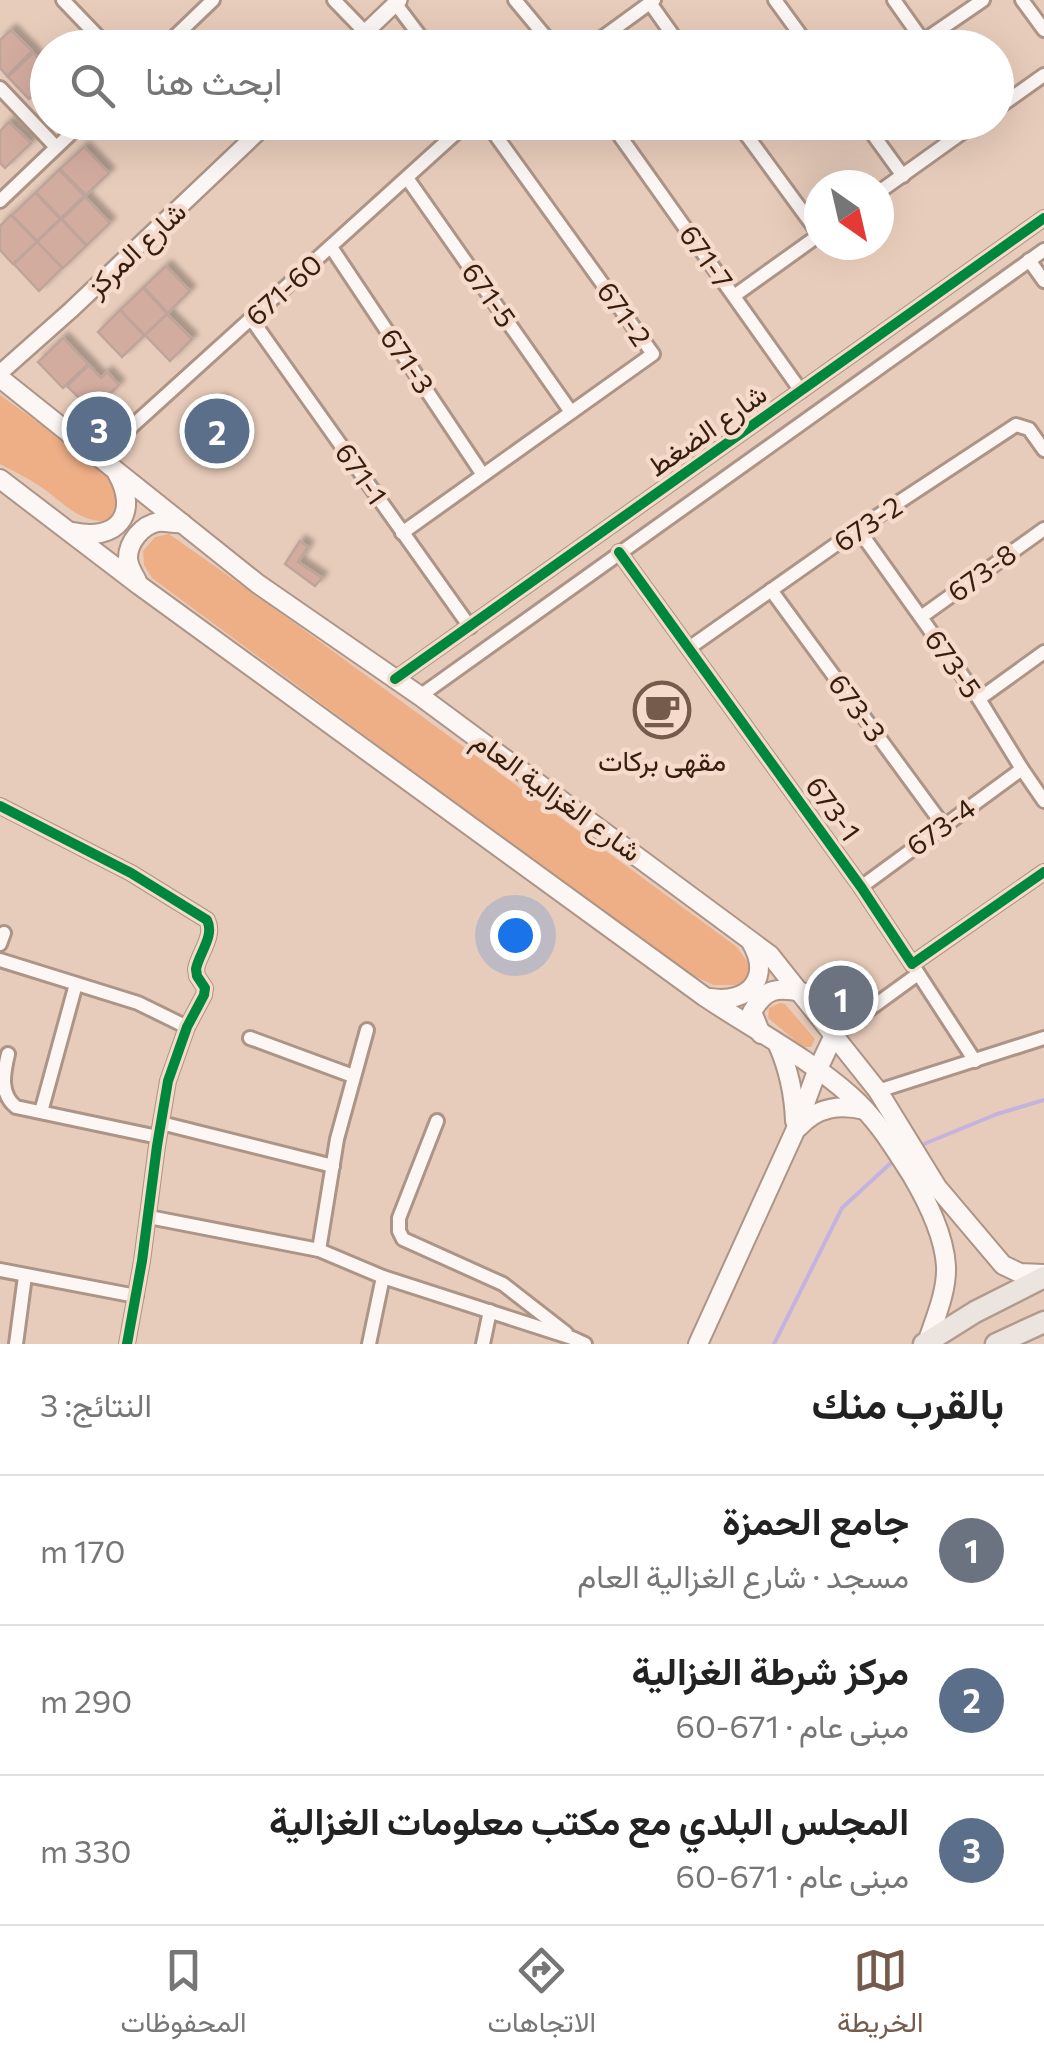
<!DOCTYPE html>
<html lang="ar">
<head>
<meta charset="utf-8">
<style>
	body { margin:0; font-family:Commissioner,Vazirmatn,sans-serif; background:#f2f2f2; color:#222; direction:rtl }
	.compass { position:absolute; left:804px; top:170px; width:90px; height:90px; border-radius:50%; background:#fff; box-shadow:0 10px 40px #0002; rotate:146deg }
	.you { position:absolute; left:515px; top:935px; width:35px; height:35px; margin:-25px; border:8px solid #fff; border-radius:50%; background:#1a73e8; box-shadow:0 0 0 15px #1a73e833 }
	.badge { display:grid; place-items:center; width:65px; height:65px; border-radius:50%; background:#745b4b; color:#fff; font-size:32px; font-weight:700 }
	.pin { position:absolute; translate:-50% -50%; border:5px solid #fff; box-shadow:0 2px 10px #0006 }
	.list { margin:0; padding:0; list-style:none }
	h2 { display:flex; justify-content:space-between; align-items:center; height:130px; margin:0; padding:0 40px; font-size:42px }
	h2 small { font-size:32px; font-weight:400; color:#767676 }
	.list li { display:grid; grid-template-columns:65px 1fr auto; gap:30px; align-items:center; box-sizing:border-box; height:150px; padding:0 40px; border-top:2px solid #e0e0e0 }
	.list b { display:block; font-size:38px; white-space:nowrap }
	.list p { margin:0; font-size:32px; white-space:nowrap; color:#767676 }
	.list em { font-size:32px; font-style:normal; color:#767676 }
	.icon { flex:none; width:55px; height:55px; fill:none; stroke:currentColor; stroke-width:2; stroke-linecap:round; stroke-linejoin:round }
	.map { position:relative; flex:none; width:1044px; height:1344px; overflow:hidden; direction:ltr }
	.search { position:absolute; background:#fff; box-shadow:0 10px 40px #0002; left:30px; right:30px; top:30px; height:110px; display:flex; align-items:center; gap:25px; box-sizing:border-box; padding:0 35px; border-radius:55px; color:#767676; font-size:38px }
	.sheet { height:580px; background:#fff }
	nav { display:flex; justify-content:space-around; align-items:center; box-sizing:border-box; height:140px; border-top:2px solid #e0e0e0; background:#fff; font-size:28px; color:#767676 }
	nav a { display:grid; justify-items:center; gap:5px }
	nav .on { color:#745b4b }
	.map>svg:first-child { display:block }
	.green { fill:#eeaf87 }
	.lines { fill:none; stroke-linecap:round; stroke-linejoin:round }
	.stream { stroke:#c4b2df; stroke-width:4 }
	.building { fill:#d3aca0; stroke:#bea49a; stroke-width:2.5; filter:url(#shadow) }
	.minor-casing { stroke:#ac9486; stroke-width:18 }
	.tertiary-casing { stroke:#ac9486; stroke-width:20 }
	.secondary-casing { stroke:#ac9486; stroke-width:22 }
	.primary-casing { stroke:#b19b8d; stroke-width:25 }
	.minor { stroke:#fcf7f5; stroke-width:12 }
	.tertiary { stroke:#fcf7f5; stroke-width:15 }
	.secondary { stroke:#fcf7f5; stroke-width:18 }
	.primary { stroke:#ece4df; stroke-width:20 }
	.cycleway-casing { stroke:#f6dacb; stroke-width:16 }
	.cycleway { stroke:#00873e; stroke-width:10 }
	.labels { text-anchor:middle; stroke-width:9; stroke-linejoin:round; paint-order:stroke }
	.street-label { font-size:28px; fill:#361e0e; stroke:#f6dacb }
	.poi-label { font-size:28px; fill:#361e0e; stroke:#f6dacb }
</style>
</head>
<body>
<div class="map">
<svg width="1044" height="1344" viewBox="0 0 1044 1344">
	<defs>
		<filter id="shadow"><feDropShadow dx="5.5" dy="-5.5" stdDeviation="2.5" flood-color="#0004"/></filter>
	</defs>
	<rect width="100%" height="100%" fill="#e8ccbb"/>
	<g class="green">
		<path d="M0,395l116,84 8,28 -15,14c-29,2 -43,-16 -65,-32 -14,-10 -29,-17 -44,-25z"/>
		<path d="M169,534l105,74 463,339 12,17v12l-10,9h-26l-33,-16 -528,-391 -8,-13 -1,-14 12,-14z"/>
		<path d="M780,1003l5,1 30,35 -4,8h-8l-35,-29 1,-10z"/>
	</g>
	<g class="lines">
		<g class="stream">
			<path d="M919,1146l78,-32 47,-14"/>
			<path d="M774,1344l68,-136 51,-47"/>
		</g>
	</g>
	<g class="building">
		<path d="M11,30l21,21 -25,25 -7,-8v-28z"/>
		<path d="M33,53l15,15v13l-19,18 -21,-22z"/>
		<path d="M9,122l22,21 -26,25 -5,-5v-32z"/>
		<path d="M84,147l25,26 -23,22 -26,-26z"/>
		<path d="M59,170l25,26 -23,22 -25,-26z"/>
		<path d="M35,193l25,26 -23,22 -25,-26z"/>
		<path d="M85,197l25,26 -23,22 -25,-26z"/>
		<path d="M11,215l26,27 -24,22 -13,-14v-24z"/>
		<path d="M61,219l25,27 -23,22 -26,-26z"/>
		<path d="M37,242l25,26 -23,23 -25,-27z"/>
		<path d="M166,266l24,25 -22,22 -24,-26z"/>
		<path d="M143,288l24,26 -22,21 -25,-25z"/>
		<path d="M120,310l24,26 -22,21 -24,-25z"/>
		<path d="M167,314l25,25 -22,22 -25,-26z"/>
		<path d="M63,338l25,26 -25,24 -25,-26z"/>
		<path d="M89,365l12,13 6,-6 12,13 -27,26 -25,-25z"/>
		<path d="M221,400l8,9 -29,25 -8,-10z"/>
		<path d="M300,541l8,6 -10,15 24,16 -7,8 -30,-22z"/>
	</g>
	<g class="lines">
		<g class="minor-casing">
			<g id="minor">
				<path d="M63,0l46,48"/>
				<path d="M334,0l31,32"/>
				<path d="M515,0l40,48"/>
				<path d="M775,0l35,48"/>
				<path d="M894,0l29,41"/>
				<path d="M1022,0l22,30"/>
				<path d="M395,3l34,45"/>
				<path d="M650,3l32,45"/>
				<path d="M163,48l50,-48"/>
				<path d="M588,48l66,-48"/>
				<path d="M913,48l70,-48"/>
				<path d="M0,88l56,59"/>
				<path d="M996,109l48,-34"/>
				<path d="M610,122l191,269"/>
				<path d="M737,122l82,112"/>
				<path d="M864,122l39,54"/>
				<path d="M407,178l164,234"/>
				<path d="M879,192l98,-70"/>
				<path d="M0,201l83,-79"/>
				<path d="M331,247l152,228"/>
				<path d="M1029,260l15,21"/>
				<path d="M734,296l85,-61"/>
				<path d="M252,320l218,307"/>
				<path d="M99,456l369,-334"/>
				<path d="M858,529l121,170 43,70 22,32"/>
				<path d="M402,533l251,-179 -167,-232"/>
				<path d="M619,552l242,335 51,77 132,-92"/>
				<path d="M771,590l172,235"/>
				<path d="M921,617l123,-88"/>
				<path d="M689,648l169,-119 158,-104 13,4 15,21"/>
				<path d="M395,679l649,-461"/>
				<path d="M420,696l624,-446"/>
				<path d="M979,699l65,-47"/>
				<path d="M0,806l131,67 76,47c8,16 -8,33 -11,49l1,7 8,12 -1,7 -17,32 -19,54 -11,65 -15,115 -15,83"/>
				<path d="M861,887l161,-118"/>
				<path d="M0,944l4,-11"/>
				<path d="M0,960l138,43 49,24"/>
				<path d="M912,964l63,97"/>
				<path d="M834,1035l84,-61"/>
				<path d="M250,1038l103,38"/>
				<path d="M8,1054c-5,21 -8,40 8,53l142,30"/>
				<path d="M878,1091l166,-53"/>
				<path d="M41,1112l35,-128"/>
				<path d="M437,1121l-38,97v13l4,8 100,45 63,49"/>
				<path d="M161,1123l172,43"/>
				<path d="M149,1217l170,33 64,27 189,61 13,6"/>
				<path d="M319,1250l18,-111 30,-109"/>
				<path d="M0,1270l136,26"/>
				<path d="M16,1344l9,-68"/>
				<path d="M369,1344l14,-67"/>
				<path d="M483,1344l7,-33"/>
			</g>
		</g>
		<g class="tertiary-casing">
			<g id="tertiary">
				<path d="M349,48l50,-48"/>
				<path d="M0,373l71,-63 198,-188"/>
			</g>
		</g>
		<g class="secondary-casing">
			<g id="secondary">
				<path d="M0,378l258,206 162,112 350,259 108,136 59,96 66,78 17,8 24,1"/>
				<path d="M0,479l139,106 566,412c46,31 105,62 146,99 25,22 42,50 60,78 16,27 33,60 35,92 1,25 -10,50 -18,74"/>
				<path d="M73,532c44,10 67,-18 44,-59"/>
				<path d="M137,581c-4,-8 -9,-15 -9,-23 0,-16 14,-33 30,-36 8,-1 16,2 24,1"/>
				<path d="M710,998c39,6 62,-20 41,-56"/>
				<path d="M761,1034l-9,-22c13,-24 25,-25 50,-20"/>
				<path d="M778,1045c11,25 16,49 17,76"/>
				<path d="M799,1127c18,-20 40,-23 66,-17"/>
				<path d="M698,1344l97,-213 22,-60 17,-36"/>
			</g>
		</g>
		<g class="primary-casing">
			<g id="primary">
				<path d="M924,1344l51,-32 69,-35"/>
				<path d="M996,1344l48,-22"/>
			</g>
		</g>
		<use href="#minor" class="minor"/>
		<use href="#tertiary" class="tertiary"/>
		<use href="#secondary" class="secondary"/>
		<use href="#primary" class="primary"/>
		<g class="cycleway-casing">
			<g id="cycleway">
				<path d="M619,552l242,335 51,77 132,-92"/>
				<path d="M395,679l649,-461"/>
				<path d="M0,806l131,67 76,47c8,16 -8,33 -11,49l1,7 8,12 -1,7 -17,32 -19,54 -11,65 -15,115 -15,83"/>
			</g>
		</g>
		<use href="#cycleway" class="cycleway"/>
	</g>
	<defs>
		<g id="cafe-ring" transform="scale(2.875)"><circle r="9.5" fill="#f6dacb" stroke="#745b4b" stroke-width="1.5"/><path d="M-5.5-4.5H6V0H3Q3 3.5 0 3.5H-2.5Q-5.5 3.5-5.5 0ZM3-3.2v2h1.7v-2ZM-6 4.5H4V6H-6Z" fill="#745b4b"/></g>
	</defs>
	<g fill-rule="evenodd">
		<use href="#cafe-ring" x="662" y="710"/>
	</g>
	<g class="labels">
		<g class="street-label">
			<text transform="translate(136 249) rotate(-43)" y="10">شارع المركز</text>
			<text transform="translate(706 257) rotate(55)" y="10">671-7</text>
			<text transform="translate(284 290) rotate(-42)" y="10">671-60</text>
			<text transform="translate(489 295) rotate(55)" y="10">671-5</text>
			<text transform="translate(624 314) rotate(55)" y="10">671-2</text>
			<text transform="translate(407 361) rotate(56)" y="10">671-3</text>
			<text transform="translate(707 430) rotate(-35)" y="10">شارع الضغط</text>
			<text transform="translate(361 474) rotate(55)" y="10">671-1</text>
			<text transform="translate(868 524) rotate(-34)" y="10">673-2</text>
			<text transform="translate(982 573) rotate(-36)" y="10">673-8</text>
			<text transform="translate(953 664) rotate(55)" y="10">673-5</text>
			<text transform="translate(857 708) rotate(54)" y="10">673-3</text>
			<text transform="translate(557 796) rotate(36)" y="10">شارع الغزالية العام</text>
			<text transform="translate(833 809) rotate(54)" y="10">673-1</text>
			<text transform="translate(941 827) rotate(-36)" y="10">673-4</text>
		</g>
		<g class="poi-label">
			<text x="662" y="771">مقهى بركات</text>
		</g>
	</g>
</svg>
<svg class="compass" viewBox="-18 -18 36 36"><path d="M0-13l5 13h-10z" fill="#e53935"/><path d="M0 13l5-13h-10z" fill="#767676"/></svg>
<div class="you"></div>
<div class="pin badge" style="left:841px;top:998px;background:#6b7280">1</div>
<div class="pin badge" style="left:217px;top:431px;background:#5c6f8a">2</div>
<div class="pin badge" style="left:99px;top:429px;background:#5c6f8a">3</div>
<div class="search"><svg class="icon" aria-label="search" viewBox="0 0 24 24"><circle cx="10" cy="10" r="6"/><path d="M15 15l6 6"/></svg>ابحث هنا</div>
</div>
<section class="sheet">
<h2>بالقرب منك<small>النتائج: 3</small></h2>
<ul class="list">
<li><span class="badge" style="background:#6b7280">1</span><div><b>جامع الحمزة</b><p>مسجد · شارع الغزالية العام</p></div><em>170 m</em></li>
<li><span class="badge" style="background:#5c6f8a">2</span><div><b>مركز شرطة الغزالية</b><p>مبنى عام · 671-60</p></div><em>290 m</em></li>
<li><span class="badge" style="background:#5c6f8a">3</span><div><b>المجلس البلدي مع مكتب معلومات الغزالية</b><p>مبنى عام · 671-60</p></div><em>330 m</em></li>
</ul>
</section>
<nav>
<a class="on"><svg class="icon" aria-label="map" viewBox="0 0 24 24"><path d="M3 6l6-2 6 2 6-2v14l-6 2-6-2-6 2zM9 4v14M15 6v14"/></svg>الخريطة</a>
<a><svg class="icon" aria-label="directions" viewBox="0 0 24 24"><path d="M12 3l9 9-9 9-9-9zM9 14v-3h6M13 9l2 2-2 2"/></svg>الاتجاهات</a>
<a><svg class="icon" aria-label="saved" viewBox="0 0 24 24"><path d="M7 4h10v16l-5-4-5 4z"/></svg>المحفوظات</a>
</nav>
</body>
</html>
